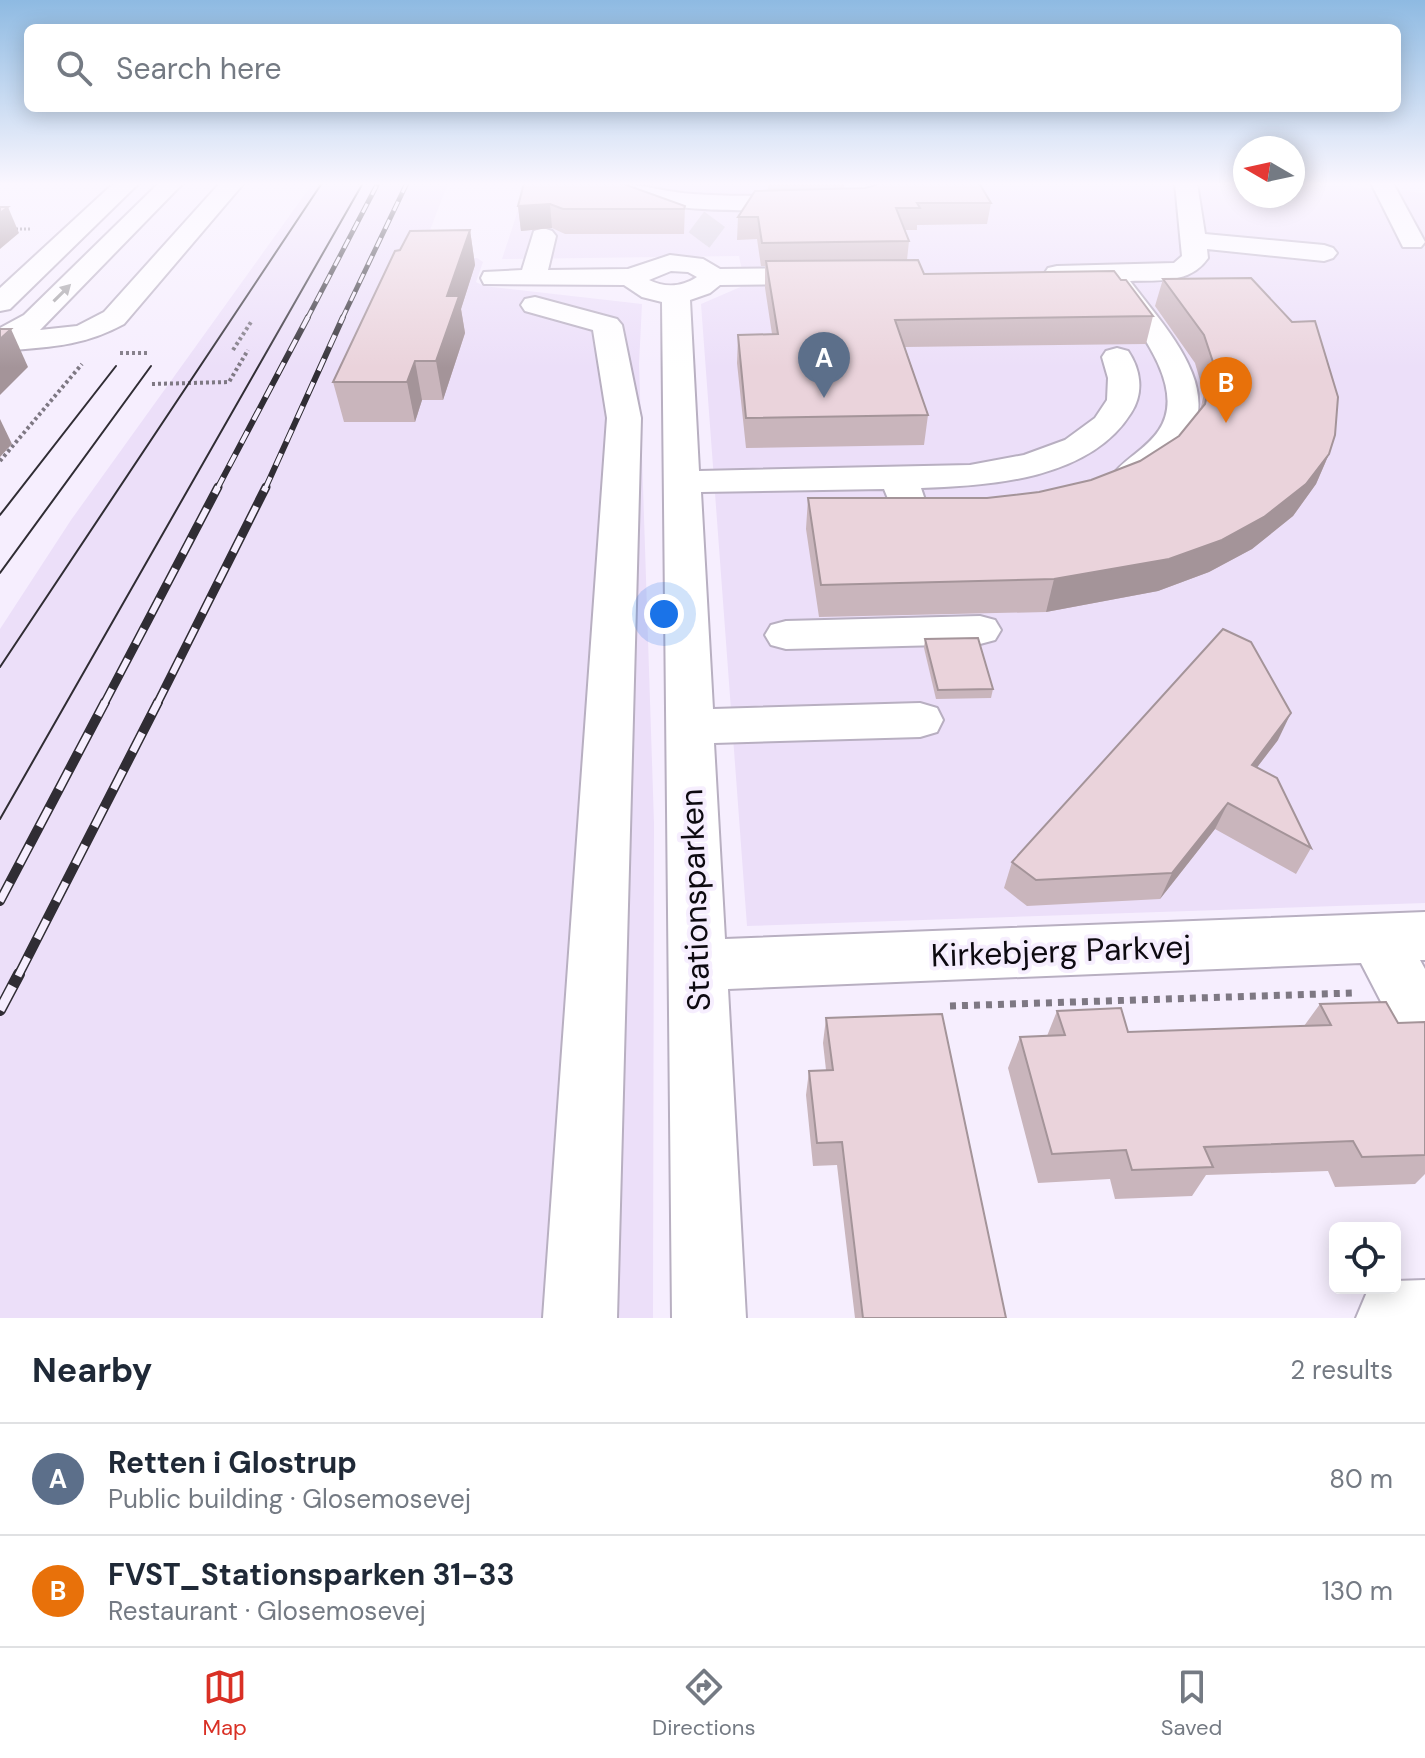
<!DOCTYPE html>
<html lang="en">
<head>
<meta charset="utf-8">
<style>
	body { margin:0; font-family:"DM Sans",sans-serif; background:#f2f2f3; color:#1f2937 }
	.controls { position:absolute; right:24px; bottom:24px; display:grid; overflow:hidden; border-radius:12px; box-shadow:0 4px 20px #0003 }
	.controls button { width:72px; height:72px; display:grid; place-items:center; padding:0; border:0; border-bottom:2px solid #e0e1e3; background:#fff; color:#1f2937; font:40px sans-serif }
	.compass { position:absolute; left:1233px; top:136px; width:72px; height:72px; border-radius:50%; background:#fff; box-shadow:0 4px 20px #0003; rotate:279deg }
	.you { position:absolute; left:664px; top:614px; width:28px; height:28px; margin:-20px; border:6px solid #fff; border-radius:50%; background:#1a73e8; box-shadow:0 0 0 12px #1a73e833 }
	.badge { display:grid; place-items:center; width:52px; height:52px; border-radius:50%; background:#d93025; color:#fff; font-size:26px; font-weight:700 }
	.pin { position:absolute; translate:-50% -66px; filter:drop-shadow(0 2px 4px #0008) }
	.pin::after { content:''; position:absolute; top:42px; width:28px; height:24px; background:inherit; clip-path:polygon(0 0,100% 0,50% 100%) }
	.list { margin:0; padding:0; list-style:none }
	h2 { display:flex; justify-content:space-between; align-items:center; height:104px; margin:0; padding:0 32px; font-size:34px }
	h2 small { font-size:26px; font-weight:400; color:#747a83 }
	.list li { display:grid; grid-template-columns:52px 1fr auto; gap:24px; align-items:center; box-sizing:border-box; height:112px; padding:0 32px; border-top:2px solid #e0e1e3 }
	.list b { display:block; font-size:30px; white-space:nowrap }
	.list p { margin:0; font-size:26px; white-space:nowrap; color:#747a83 }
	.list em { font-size:26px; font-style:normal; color:#747a83 }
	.icon { flex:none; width:44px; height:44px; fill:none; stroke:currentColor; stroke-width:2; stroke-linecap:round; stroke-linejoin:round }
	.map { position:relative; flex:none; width:1425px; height:1318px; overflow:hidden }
	.search { position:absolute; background:#fff; box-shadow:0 4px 20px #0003; left:24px; right:24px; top:24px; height:88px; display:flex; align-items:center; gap:20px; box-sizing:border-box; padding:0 28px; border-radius:12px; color:#747a83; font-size:30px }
	.sheet { height:328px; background:#fff }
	nav { display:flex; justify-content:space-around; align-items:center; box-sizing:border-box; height:112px; border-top:2px solid #e0e1e3; background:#fff; font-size:22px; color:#747a83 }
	nav a { display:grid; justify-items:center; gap:4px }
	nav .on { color:#d93025 }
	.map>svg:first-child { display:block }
	.built { fill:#ecdff9 }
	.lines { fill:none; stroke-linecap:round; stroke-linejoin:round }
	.minor-tunnel { stroke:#d3ccda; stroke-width:26; stroke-dasharray:26 13; stroke-linecap:butt }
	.minor-casing { stroke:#b8afc1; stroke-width:4 }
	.path-far2 { stroke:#7e7883; stroke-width:3; stroke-dasharray:2 2; stroke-linecap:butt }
	.path-far1 { stroke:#7e7883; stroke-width:4; stroke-dasharray:3 3; stroke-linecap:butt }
	.path { stroke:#7e7883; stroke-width:7; stroke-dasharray:6 6; stroke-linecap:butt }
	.minor { fill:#fff; fill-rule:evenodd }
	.tram { stroke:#302d34; stroke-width:2 }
	.rail-far4-casing { stroke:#302d34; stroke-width:5 }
	.rail-far3-casing { stroke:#302d34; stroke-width:6 }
	.rail-far2-casing { stroke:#302d34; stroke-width:9 }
	.rail-far1-casing { stroke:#302d34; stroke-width:10 }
	.rail-casing { stroke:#302d34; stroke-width:12 }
	.rail-far4 { stroke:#f6eefe; stroke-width:3; stroke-dasharray:10; stroke-linecap:butt }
	.rail-far3 { stroke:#f6eefe; stroke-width:4; stroke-dasharray:13; stroke-linecap:butt }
	.rail-far2 { stroke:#f6eefe; stroke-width:6; stroke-dasharray:17; stroke-linecap:butt }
	.rail-far1 { stroke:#f6eefe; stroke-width:7; stroke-dasharray:21; stroke-linecap:butt }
	.rail { stroke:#f6eefe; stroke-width:9; stroke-dasharray:27; stroke-linecap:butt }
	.wall { fill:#c9b5bc }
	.shaded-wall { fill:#a49499 }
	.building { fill:#ead3db; stroke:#a49499; stroke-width:2 }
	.oneway { fill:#9e9d9f }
	.labels { text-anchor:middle; stroke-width:8; stroke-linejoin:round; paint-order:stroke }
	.near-street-label { font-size:32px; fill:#0d0a10; stroke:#f6eefe }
</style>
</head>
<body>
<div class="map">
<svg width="1425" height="1318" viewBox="0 0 1425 1318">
	<rect width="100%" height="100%" fill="#f6eefe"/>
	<g class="built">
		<path d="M313,183h135l-29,76 58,-1 6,4 -7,20 8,4 158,18 -3,60 15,459 -1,495h-653v-689l71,-109z"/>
		<path d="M527,183h718v13h48v-13h17l115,10v710l-678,23 -46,-622 44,-19 -6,-29 -237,3z"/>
	</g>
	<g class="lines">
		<path class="minor-tunnel" d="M699,240l21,-28"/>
		<g class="minor-casing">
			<g id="minor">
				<path d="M114,183h25l-129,126 -10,2v-23z"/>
				<path d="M159,183h24l-143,147 37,-4 27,-14 116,-129h24l-120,141c-42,23 -77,23 -124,27v-23l24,-13z"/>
				<path d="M609,183c29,0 55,9 84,11 54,4 107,0 161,-1l1,-3 -10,-2 -3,-5 37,2 -8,20 -8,2c-50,1 -225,15 -254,-24z"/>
				<path d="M1175,183h22l8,51 119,11 9,3 4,5 -4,5 -9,3 -117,-12 1,9c-18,26 -49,22 -78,23 43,57 110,123 34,186 -17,13 -27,24 -49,19l-5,-8c13,-19 36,-28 49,-48 31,-46 -30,-112 -56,-149l-55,-1 -4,-6 4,-6 9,-2 117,-3 8,-7z"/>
				<path d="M1371,183h22l32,59 -4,5h-18z"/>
				<path d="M543,228l9,3 4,5 -8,34 80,-1 42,-14 33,4 17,10 104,-1 10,2 3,6 -3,6 -10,2 -104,1 -10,8 -20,7 9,171 271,-6 54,-10 41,-15 30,-22 12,-18 1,-22 -6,-21 4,-6 11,-3 11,3c13,19 16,42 3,62 -41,66 -140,73 -210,75l5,15h27l13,3 6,8 -6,8 -55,4 -13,-3 -14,-34 -183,3 12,217 207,-6 17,5 6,12 -6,12 -17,5 -206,6 11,196 700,-27v48h-5l5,9v85l-21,-8 -43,-83 -633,26 18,329h-74l-10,-1016 -20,-5 -18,-12 -140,-1 -3,-6 3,-6 38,-2 12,-39zM671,271l17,1 9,5c-15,10 -32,11 -48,3z"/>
				<path d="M535,297l82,22 5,6 19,93 -24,900h-74l64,-900 -14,-88 -68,-19 -4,-6 4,-6z"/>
				<path d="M980,616l15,4 6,10 -6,10 -15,4 -194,5 -15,-4 -6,-10 6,-10 15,-4z"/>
				<path d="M1425,1280v38h-69l11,-26 10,-4h18v-7z"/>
			</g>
		</g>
		<path class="path-far2" d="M0,229h30"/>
		<g class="path-far1">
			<path d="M233,350l18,-28"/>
			<path d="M120,353h27"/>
			<path d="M152,384l77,-2 19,-32"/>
			<path d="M0,461l82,-97"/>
		</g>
		<path class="path" d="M950,1006l402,-13"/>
		<use href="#minor" class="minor"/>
		<g class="tram">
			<path d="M0,515l116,-149"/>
			<path d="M0,573l151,-207"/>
			<path d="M0,667l322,-484"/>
			<path d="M0,819l363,-636"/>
		</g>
		<g class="rail-far4-casing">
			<g id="rail-far4">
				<path d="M307,319l71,-136"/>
				<path d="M342,319l65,-136"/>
			</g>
		</g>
		<g class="rail-far3-casing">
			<g id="rail-far3">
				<path d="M217,489l91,-172"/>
				<path d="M265,489l78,-172"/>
			</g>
		</g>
		<g class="rail-far2-casing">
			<g id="rail-far2">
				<path d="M104,704l114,-217"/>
				<path d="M157,704l109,-217"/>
			</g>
		</g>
		<g class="rail-far1-casing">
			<g id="rail-far1">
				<path d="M0,901l105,-199"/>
				<path d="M18,976l140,-274"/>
			</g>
		</g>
		<g class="rail-casing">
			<path id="rail" d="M0,1010l19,-36"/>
		</g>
		<use href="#rail-far4" class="rail-far4"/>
		<use href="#rail-far3" class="rail-far3"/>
		<use href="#rail-far2" class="rail-far2"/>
		<use href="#rail-far1" class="rail-far1"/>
		<use href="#rail" class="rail"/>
	</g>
	<g class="wall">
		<path d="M524,183l161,23 -1,28h-119l-13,-6 -31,3 -3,-25z"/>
		<path d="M768,183h76v6l147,14 -4,21 -70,1v5h-12l4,11 -2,19 17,14 197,6 32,36 -7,28 -241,3 23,68 -4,30 -178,3 -9,-85 1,-28 34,-1 -7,-46v-22h-4l-4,-27 -20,1 1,-23 30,-26z"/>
		<path d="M470,230l5,35 -14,44 4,24 -22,67h-21l-7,22h-71l-11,-40z"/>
		<path d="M1163,279l166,175 -13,30 -23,32 -41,33 -43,23 -51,19 -112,21 -227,5 -13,-88 2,-31h179l52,-6 52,-12 49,-19 39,-25 21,-26 4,-16 -9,-31 -40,-57z"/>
		<path d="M925,639l68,50 -2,9 -55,1 -12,-51z"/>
		<path d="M1278,740l-21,27 54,81 -15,26 -81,-45 -55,70 -133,7 -23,-18 8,-26z"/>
		<path d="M1320,1004l78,19 27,-1v152l-10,10 -80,3 -7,-16 -122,4 -14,21 -77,3 -5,-20 -72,4 -30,-115 12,-31 27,-1 10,-25 71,21 176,-6z"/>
		<path d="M826,1018l180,300h-151l-18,-153 -24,1 -7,-71 3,-24 17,-1 -3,-27z"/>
	</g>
	<g class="shaded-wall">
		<path d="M550,204l2,24 -31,3 -3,-25z"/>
		<path d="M8,207l11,26 -19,16v-36z"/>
		<path d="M470,230l5,35 -14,44 4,24 -22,67 -7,-39 11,-65z"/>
		<path d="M11,329l17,38 -28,28v-56z"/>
		<path d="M415,361l7,39 -7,22 -8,-40z"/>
		<path d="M0,419l12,25 -12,13z"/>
		<path d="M1329,454l-13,30 -23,32 -41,33 -43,23 -51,19 -112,21 8,-33z"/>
		<path d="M1291,713l-13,27 -39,51 13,-26z"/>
		<path d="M1228,803l-13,26 -55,70 12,-26z"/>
	</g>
	<g class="building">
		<path d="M524,183h97l64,23 -1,3h-121l-13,-5 -32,2z"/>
		<path d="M876,183h103l12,20h-74l3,5h-24l13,33 -147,2 -4,-26h-20l17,-26 110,-3 11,-3z"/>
		<path d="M0,207h8l-8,6z"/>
		<path d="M470,230l-23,66h12l-23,65h-21l-8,21h-74l62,-131 5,-1 10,-19z"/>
		<path d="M918,260l6,14 190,-3 7,9h5l27,36 -258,4 33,95 -182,3 -8,-83 40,-1 -12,-73z"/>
		<path d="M1251,278l41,44 23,-1 23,76 -3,38 -6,19 -23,30 -42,33 -42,23 -53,19 -115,20 -233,6 -13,-87h179l52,-6 52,-12 49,-19 39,-25 26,-32 9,-39 -10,-30 -41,-56z"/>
		<path d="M0,329h11l-11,10z"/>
		<path d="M1223,629l28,13 40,71 -39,52 25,13 34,70 -83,-45 -56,70 -136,7 -24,-18z"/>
		<path d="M978,638l15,51 -55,1 -13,-51z"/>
		<path d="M1386,1002l12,21 27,-1v133l-63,2 -9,-16 -149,6 9,20 -81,3 -6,-20 -74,4 -32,-117 45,-2 -8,-24 64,-3 7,24 203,-7 -11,-21z"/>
		<path d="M942,1014l64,304h-143l-21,-176 -25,1 -8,-72 24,-1 -7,-52z"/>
	</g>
	<defs><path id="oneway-solid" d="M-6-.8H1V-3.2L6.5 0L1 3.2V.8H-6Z" transform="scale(2)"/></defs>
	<use class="oneway" href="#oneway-solid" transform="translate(62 293) rotate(-45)"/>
	<linearGradient id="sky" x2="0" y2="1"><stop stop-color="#8ebae2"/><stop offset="0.5" stop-color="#fbf7ff"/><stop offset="1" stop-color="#fbf7ff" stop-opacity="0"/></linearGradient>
	<rect width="1425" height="368" fill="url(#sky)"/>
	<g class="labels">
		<g class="near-street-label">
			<text transform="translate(695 900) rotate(-92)" y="11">Stationsparken</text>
			<text transform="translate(1061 951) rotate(-2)" y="11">Kirkebjerg Parkvej</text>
		</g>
	</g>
</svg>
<div class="controls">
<button><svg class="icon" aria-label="locate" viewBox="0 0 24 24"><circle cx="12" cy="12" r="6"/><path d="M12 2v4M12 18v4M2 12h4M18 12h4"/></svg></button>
</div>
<svg class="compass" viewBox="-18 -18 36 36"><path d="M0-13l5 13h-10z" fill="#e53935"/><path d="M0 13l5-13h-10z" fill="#747a83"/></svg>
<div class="you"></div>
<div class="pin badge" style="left:824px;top:398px;background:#5c6f8a">A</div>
<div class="pin badge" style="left:1226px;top:423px;background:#e8710a">B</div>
<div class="search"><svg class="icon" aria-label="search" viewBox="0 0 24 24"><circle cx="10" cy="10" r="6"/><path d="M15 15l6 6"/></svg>Search here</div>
</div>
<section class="sheet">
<h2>Nearby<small>2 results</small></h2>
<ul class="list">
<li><span class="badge" style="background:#5c6f8a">A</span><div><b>Retten i Glostrup</b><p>Public building · Glosemosevej</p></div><em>80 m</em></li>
<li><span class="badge" style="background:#e8710a">B</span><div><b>FVST_Stationsparken 31-33</b><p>Restaurant · Glosemosevej</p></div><em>130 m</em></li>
</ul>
</section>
<nav>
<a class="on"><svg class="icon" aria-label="map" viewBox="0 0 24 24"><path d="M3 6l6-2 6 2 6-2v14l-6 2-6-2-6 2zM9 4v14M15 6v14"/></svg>Map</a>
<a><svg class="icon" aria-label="directions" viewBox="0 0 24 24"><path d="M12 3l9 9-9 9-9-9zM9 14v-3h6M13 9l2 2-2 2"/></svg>Directions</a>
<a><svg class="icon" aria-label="saved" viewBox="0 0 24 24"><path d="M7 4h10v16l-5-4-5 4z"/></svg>Saved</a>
</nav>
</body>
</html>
